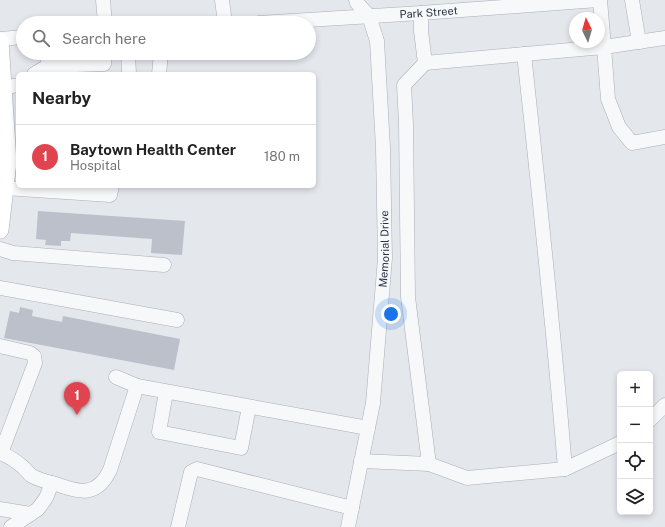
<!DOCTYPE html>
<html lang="en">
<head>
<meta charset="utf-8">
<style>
	body { margin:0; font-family:"Public Sans",sans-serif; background:#f6f6f6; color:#222 }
	.controls { position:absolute; right:12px; bottom:12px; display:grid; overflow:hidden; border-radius:6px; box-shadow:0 2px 6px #0003 }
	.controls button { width:36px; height:36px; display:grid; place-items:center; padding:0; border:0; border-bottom:1px solid #e0e0e0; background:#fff; color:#222; font:20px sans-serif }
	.compass { position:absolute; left:569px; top:12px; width:36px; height:36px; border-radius:50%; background:#fff; box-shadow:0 2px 6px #0003; rotate:355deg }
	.you { position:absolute; left:391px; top:314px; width:14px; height:14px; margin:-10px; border:3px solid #fff; border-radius:50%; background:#1a73e8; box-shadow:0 0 0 6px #1a73e833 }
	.badge { display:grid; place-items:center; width:26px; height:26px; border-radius:50%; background:#1a73e8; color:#fff; font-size:13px; font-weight:700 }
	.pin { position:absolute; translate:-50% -33px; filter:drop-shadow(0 1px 2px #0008) }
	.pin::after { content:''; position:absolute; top:21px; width:14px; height:12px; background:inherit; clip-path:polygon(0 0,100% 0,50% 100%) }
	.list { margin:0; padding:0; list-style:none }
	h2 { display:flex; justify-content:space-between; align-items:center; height:52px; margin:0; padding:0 16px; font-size:17px }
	h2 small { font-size:13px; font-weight:400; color:#767676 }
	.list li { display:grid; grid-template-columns:26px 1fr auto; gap:12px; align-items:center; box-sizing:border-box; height:64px; padding:0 16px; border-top:1px solid #e0e0e0 }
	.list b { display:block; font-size:15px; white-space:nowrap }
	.list p { margin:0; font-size:13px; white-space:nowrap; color:#767676 }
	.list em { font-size:13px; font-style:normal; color:#767676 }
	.icon { flex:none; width:22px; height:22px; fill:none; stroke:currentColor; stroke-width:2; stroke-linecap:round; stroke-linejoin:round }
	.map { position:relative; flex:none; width:665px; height:527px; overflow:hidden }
	.search { position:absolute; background:#fff; box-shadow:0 2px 6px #0003; left:16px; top:16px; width:300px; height:44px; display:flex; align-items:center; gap:10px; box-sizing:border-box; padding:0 14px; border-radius:22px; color:#767676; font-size:15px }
	.panel { position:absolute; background:#fff; box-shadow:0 2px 6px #0003; left:16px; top:72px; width:300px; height:116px; border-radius:6px }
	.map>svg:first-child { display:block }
	.building { fill:#bbc0ca }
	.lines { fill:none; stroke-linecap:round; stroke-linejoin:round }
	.minor-casing { stroke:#a9aeb7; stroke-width:15 }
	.major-casing { stroke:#a3abb8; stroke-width:18 }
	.minor { stroke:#f7f8fa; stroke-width:14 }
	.major { stroke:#fff; stroke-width:17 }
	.labels { text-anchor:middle; stroke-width:3; stroke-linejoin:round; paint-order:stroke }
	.street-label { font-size:11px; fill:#2b3445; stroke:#f4f6f9 }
</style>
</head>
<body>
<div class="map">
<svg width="665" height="527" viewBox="0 0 665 527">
	<rect width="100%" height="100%" fill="#e4e7ec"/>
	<g class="building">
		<path d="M38,211l147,10 -3,34 -31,-2 1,-14 -81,-6 -1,8h-9v5l-16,-1 1,-5 -10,-1z"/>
		<path d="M20,307l13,3 -1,6 30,6 1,-6 117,23 -6,31 -170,-32 6,-27 9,2z"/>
	</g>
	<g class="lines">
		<g class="minor-casing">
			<g id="minor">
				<path d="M103,0l2,23"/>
				<path d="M222,0l3,23"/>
				<path d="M632,0l7,42"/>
				<path d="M421,13v18l4,32 179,-16 -4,-47"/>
				<path id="s1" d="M259,23l162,-10 177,-13"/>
				<path d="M665,38l-61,9 4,52 11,28 13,16 33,-6"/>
				<path d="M0,39l23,-2"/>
				<path d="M48,53v13"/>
				<path d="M128,53l1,21"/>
				<path d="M524,54c15,138 30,276 41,415"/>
				<path d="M425,63l-21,22 2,39 2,173 21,167"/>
				<path d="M34,74l14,-8 56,-2 1,-11"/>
				<path d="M159,74l2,-21"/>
				<path d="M3,88l15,-3"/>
				<path d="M5,188l105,7 2,-9"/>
				<path d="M0,249l13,4 151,12"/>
				<path d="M0,288l177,32"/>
				<path d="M0,346l30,7 4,3 1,7 -34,90"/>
				<path d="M137,386l231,42"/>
				<path d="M166,392l-7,40 82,16 8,-41"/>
				<path d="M650,420l15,-15"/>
				<path d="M0,453c9,3 16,8 23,14 3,3 6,7 9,9 7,4 16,6 24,8 24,9 41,13 54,-14l27,-84 -21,-9"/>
				<path d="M361,461l68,3 38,14 98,-9 55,-26"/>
				<path d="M0,509l30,5"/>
				<path d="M11,527l27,-18 8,-11 6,-15"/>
				<path d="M178,527l13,-55 6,-3 155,39"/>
				<path id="s2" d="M348,527l25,-124 12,-145 -2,-110 -6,-107 -8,-25 -12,-13 -1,-3"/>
			</g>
		</g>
		<g class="major-casing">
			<path id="major" d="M0,41l8,121 -8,68"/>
		</g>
		<use href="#minor" class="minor"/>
		<use href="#major" class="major"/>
	</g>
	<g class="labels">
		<g class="street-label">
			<text dy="4" stroke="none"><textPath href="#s1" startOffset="170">Park Street</textPath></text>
			<text dy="4" stroke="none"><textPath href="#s2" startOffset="281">Memorial Drive</textPath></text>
		</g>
	</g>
</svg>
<div class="controls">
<button>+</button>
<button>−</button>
<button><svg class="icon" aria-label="locate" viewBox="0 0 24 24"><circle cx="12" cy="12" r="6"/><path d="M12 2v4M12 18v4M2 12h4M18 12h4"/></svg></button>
<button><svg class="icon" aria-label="layers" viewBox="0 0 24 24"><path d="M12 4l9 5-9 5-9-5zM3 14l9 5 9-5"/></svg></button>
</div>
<svg class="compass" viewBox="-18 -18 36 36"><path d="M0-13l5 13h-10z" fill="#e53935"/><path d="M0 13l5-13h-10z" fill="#767676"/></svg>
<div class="you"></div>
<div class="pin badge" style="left:77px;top:415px;background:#e0444e">1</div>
<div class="search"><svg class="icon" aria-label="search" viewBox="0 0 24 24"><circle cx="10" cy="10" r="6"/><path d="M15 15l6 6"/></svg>Search here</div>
<section class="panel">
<h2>Nearby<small></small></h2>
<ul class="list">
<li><span class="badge" style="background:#e0444e">1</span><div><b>Baytown Health Center</b><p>Hospital</p></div><em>180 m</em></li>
</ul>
</section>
</div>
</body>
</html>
